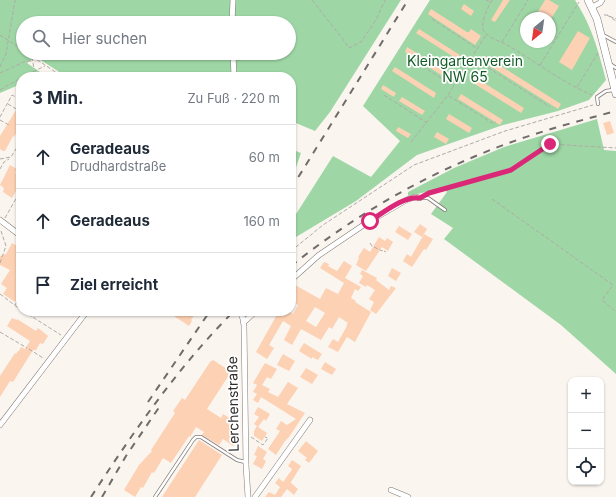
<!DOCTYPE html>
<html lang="de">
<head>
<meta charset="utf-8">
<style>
	body { margin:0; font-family:Inter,sans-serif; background:#f2f2f3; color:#1f2937 }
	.controls { position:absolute; right:12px; bottom:12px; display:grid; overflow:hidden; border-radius:8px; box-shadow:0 1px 3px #0004 }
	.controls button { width:36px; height:36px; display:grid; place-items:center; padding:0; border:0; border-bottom:1px solid #e0e1e3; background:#fff; color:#1f2937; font:20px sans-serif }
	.compass { position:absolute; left:520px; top:12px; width:36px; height:36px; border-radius:50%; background:#fff; box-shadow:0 1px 3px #0004; rotate:209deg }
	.stop { position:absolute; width:12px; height:12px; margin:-9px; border:3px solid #db2777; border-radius:50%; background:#fff }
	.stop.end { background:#db2777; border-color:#fff; box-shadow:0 1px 4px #0008 }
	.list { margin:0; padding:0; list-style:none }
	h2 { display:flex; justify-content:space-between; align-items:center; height:52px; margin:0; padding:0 16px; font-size:17px }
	h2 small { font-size:13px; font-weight:400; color:#747a83 }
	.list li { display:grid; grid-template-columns:26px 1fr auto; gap:12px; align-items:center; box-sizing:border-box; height:64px; padding:0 16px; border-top:1px solid #e0e1e3 }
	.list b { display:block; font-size:15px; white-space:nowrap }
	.list p { margin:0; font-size:13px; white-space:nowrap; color:#747a83 }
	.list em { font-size:13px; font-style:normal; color:#747a83 }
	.icon { flex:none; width:22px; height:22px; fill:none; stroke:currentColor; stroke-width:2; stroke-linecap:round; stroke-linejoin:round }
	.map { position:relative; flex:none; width:616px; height:497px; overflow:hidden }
	.search { position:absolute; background:#fff; box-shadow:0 1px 3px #0004; left:16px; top:16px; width:280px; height:44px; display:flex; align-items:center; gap:10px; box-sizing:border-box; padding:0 14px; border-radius:22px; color:#747a83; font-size:15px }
	.panel { position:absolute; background:#fff; box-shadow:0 1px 3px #0004; left:16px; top:72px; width:280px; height:244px; border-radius:16px }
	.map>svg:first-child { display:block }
	.green { fill:#9ed7a5; fill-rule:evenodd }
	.building { fill:#fdd1b3; fill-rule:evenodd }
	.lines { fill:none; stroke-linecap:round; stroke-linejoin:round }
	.service-casing { stroke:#807a76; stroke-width:4 }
	.minor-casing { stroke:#807a76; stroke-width:6 }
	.secondary-casing { stroke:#807a76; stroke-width:8 }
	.path { stroke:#afaba7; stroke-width:1; stroke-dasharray:4 2; stroke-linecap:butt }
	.service { stroke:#fff; stroke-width:2.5 }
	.minor { stroke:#fff; stroke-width:5 }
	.secondary { stroke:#fff; stroke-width:7 }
	.rail { stroke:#706c6a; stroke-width:2; stroke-dasharray:7 7; stroke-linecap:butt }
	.route { stroke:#db2777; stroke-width:5 }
	.labels { text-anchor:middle; stroke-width:3.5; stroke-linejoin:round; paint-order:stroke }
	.park-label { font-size:14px; fill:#115b26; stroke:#fff }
	.street-label { font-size:14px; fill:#302d2c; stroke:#fff }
</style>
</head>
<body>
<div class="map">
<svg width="616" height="497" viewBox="0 0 616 497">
	<rect width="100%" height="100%" fill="#fbf5f0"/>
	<g class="green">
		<path d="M0,0h401l-71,112 -15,19 -24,-10v-44h-224l-31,-20 -9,6 20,14h-26v7l-21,9zM23,23h266v30h-266z"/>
		<path d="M430,0h145c17,27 23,49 31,80l-17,20 -31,11 -55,14 -86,30 -61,46 -65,39v-18l42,-66 38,21 29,-36 -37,-35zM526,18h24v24h-24z"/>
		<path d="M597,119l7,31 12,1v223l-55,-49 -117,-86 9,-11 -22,-14 16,-22 -3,-4 -36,8v-4l46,-24 50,-21z"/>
		<path d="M291,149l10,4 -7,20 -3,-1z"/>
	</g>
	<g class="building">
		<path d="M503,0h7l-15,22 -4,-2z"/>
		<path d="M545,0h4l10,6 -8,13 -1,-1h-16z"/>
		<path d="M464,4l10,7 -3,5 -10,-7z"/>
		<path d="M431,9l36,23h2l2,-3 10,7 -6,9 -47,-31z"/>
		<path d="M419,29l41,26 -3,4 -41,-26z"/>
		<path d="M578,31l12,7 -18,32 -13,-8z"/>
		<path d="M407,47l42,26 -3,5 -41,-26z"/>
		<path d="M485,56l76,48 -3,5 -76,-48z"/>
		<path d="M395,67l41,26 -2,5 -42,-27z"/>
		<path d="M473,76l51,32 -3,5 -51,-32z"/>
		<path d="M383,85l13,8 -2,4 -13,-8z"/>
		<path d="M461,94l42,26 -3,5 -42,-26z"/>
		<path d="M402,97l23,14 -3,4 -23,-14z"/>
		<path d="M21,102v21l-7,14 -1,-1 -8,15h-2l-3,-2v-13z"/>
		<path d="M449,114l23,14 -3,5 -23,-14z"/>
		<path d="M610,121l4,12 -7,2 -4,-12z"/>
		<path d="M398,127l13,7 -3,4 -12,-7z"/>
		<path d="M437,132l12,7 -3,5 -12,-7z"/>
		<path d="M10,165l7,4 -2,4 6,3v6l-9,16 -9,-6 1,-4 -4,-3z"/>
		<path d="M420,224l7,5 -5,8 -8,-5z"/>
		<path d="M399,226l13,8 -4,6 -13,-8z"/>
		<path d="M424,234l9,5 -7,11 -2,-1 -12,18 -9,-6 4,-7 4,3z"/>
		<path d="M379,237l6,4 2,-3 6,4 -5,9 -6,-4 -16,24 -10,-6 3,-7 -1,-1 6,-9 6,4z"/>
		<path d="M12,243l9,5v20l-4,8 4,4v7l-2,3 2,1 -6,11 -12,-8 4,-6 -6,-4 9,-14 -10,-5v-9l6,-2z"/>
		<path d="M344,261l8,5 -7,12 16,9 -3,4 -3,-2 -4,9 5,3 -1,1 16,10 -16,30 -8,-5 -9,15 -10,-5 5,-8 5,3 9,-16h-1l2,-3 -9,-6 -7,12 -3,-2 -8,13 -20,-11 -9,16 -8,-5 7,-14 -8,-5 -14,24 5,3 -7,11 -11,-7 23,-41h5l4,2 1,-2 4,3 5,-9 -7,-4v-9l4,-7 25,14 6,-11 12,6 6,-11 -24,-15 4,-6 5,2 -1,2 9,5zM315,307l10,6 -9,14 -10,-6z"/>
		<path d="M392,268l9,5 -5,8 -8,-5z"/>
		<path d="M362,270l15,8 -1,2 13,10 2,-4 5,2 -20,26 -6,-4 4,-8 -5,-3 6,-9 -8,-5 -1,2 -7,-4 4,-7 -3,-2z"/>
		<path d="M177,311h20l-6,9 1,1 -3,5 -15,-10z"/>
		<path d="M12,318l5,2v-1l19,12 2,-3 10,8 -5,8 -3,-1 -4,7h-3l-20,32 -3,-1 -10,16v-21l15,-23 1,1 2,-3h1l2,-4 4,2 5,-8 -23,-15z"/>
		<path d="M304,343l18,11 -4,6 -6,-3v2l-13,-8z"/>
		<path d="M283,354l12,7 -6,10 -12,-6z"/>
		<path d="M213,360l17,11 -2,3 1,1 -22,34 14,9 2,-4 8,5 -1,2 5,3 -5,7 7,4 -2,4 2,2 -4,5 -10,-7 -4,6 -17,-10 2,-3 -8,-5 -6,10 -1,-1 -18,27 -8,-5 -9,15 -2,-1 -9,16 -2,-1 -6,10 -11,-7 15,-25 13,-14 -1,-1 24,-37 -2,-2 9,-13 3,2 25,-38z"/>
		<path d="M325,362l11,7 -4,6 -11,-6z"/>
		<path d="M265,363l12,6 -6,10 -4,-2 -5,8 8,4 -2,3 10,5 10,-15 10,6 -11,16 18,9 -16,24 -4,4 -9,14 -8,-6 12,-18 -4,-2 5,-8 6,4 9,-6 -35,-22 -3,6 -5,-3 4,-6 -4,-2 4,-7 -4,-2z"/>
		<path d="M306,368l12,7 -6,9 -12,-7z"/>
		<path d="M258,407l12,7 -4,7 -2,-2 -6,8 9,6 -5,8 -8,-5v-5l3,-5 -3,-2 5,-7 -5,-3z"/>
		<path d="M199,440l23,15 -27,42h-33z"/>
		<path d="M306,441l12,10 -9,12 -4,-3 2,-2 -9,-7z"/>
		<path d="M258,446l9,6 -4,7 3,2 -4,8 -9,-5 4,-8 -3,-1z"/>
		<path d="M292,460l9,6 -10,16v1l7,6 -4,6 -7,-6 -6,8h-16l4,-5 6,3 5,-8 -5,-4 4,-5 4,4 8,-11 1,-2 -4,-3z"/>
	</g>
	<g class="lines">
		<g class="service-casing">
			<g id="service">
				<path d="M603,35l13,7"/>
				<path d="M610,64l6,4"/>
				<path d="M598,104l-1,-7 9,-6 7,-1"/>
				<path d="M421,198h7l17,12"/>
				<path d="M155,497l38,-57 3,-3h5l36,23 8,2"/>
			</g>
		</g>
		<g class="minor-casing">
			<g id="minor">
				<path d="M592,7l8,-4 2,-3"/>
				<path d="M232,23l1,-23"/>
				<path d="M233,53l1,24"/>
				<path d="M0,220l21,16"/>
				<path d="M291,280l28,-25 46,-31 41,-24 9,-3 5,1"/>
				<path d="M240,311l3,8 1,7 2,139 2,32"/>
				<path d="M244,322l12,-11"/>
				<path d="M0,425l87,-114"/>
				<path d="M391,490l17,7"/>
				<path d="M255,497l55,-77"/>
			</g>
		</g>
		<g class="secondary-casing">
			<path id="secondary" d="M588,0l9,19 19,75"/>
		</g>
		<g class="path">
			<path d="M312,0l30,38 7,10 12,-6 15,-22 9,-20"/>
			<path d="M486,0l4,2"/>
			<path d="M492,0c-4,7 -11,21 -9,29 2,8 15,11 22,15 29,16 56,38 87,51"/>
			<path d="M604,15h3l9,4"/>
			<path d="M607,15l9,6"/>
			<path d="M432,19l46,30"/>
			<path d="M0,35l23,15"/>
			<path d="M502,42l26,-42"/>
			<path d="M27,53l36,24"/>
			<path d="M32,57l2,12"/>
			<path d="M407,57l47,29"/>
			<path d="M473,58l77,49"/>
			<path d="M540,65l39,-63"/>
			<path d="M0,67l6,-13 9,-54"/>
			<path d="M0,73l26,-12h6"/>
			<path d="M22,77l23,-11"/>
			<path d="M54,77v-5"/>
			<path d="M577,87l21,-34"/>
			<path d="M0,90l21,-12"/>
			<path d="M384,95l43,28"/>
			<path d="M449,96l40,25 4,2 3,-1"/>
			<path d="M8,104l10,6"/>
			<path d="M0,117l12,-22 9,5"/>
			<path d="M0,120l9,5"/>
			<path d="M411,142l37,-47 38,-60"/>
			<path d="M0,159l11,-2 10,-16"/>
			<path d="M0,169l4,-7 5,-3"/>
			<path d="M428,194l83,-24 39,-26 66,4"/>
			<path d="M492,199l121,86 -11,15 14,12"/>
			<path d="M5,218l16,-28"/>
			<path d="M370,243l2,3 10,5v-1l4,2"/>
			<path d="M291,251l32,-26 91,-60 91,-34 88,-26"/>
			<path d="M0,263l6,-17 -5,-15"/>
			<path d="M0,294l21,16"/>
			<path d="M15,305l6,-10"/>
			<path d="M23,311l38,24"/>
			<path d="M0,332l27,16"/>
			<path d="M29,349l14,9"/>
			<path d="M251,437l12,8 5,-7 -3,-1"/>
		</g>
		<use href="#service" class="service"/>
		<use href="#minor" class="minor"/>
		<use href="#secondary" class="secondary"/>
		<g class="rail">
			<path d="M291,189l117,-189"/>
			<path d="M291,266c59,-47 123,-85 192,-113 43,-18 88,-30 133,-42"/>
			<path d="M148,402l62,-91"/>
			<path d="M91,497c43,-66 87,-130 143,-186"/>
			<path d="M102,497l24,-41 36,-53"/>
		</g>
	</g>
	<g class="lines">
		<path class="route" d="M370,221c13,-8 35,-26 50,-23l9,-5 82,-23 39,-26"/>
	</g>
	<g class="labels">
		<g class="park-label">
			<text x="465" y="66">Kleingartenverein<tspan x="465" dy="16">NW 65</tspan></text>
		</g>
		<g class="street-label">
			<text transform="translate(233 404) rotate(-91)" y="5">Lerchenstraße</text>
		</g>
	</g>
</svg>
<div class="controls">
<button>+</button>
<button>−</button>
<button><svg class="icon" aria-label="locate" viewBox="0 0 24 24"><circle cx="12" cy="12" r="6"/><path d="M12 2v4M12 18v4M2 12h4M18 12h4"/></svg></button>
</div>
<svg class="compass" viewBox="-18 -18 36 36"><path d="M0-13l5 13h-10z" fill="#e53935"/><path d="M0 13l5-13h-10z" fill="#747a83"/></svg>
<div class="stop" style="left:370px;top:221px"></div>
<div class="stop end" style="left:550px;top:144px"></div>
<div class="search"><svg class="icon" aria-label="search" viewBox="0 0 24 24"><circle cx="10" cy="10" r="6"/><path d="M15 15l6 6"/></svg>Hier suchen</div>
<section class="panel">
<h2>3 Min.<small>Zu Fuß · 220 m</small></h2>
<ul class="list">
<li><svg class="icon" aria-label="ahead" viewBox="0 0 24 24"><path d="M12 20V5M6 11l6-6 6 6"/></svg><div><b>Geradeaus</b><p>Drudhardstraße</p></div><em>60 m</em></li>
<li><svg class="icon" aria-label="ahead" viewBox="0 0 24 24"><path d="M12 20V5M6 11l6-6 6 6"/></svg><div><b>Geradeaus</b></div><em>160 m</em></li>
<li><svg class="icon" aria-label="arrive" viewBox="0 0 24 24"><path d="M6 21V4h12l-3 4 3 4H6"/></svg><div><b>Ziel erreicht</b></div></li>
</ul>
</section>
</div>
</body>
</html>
